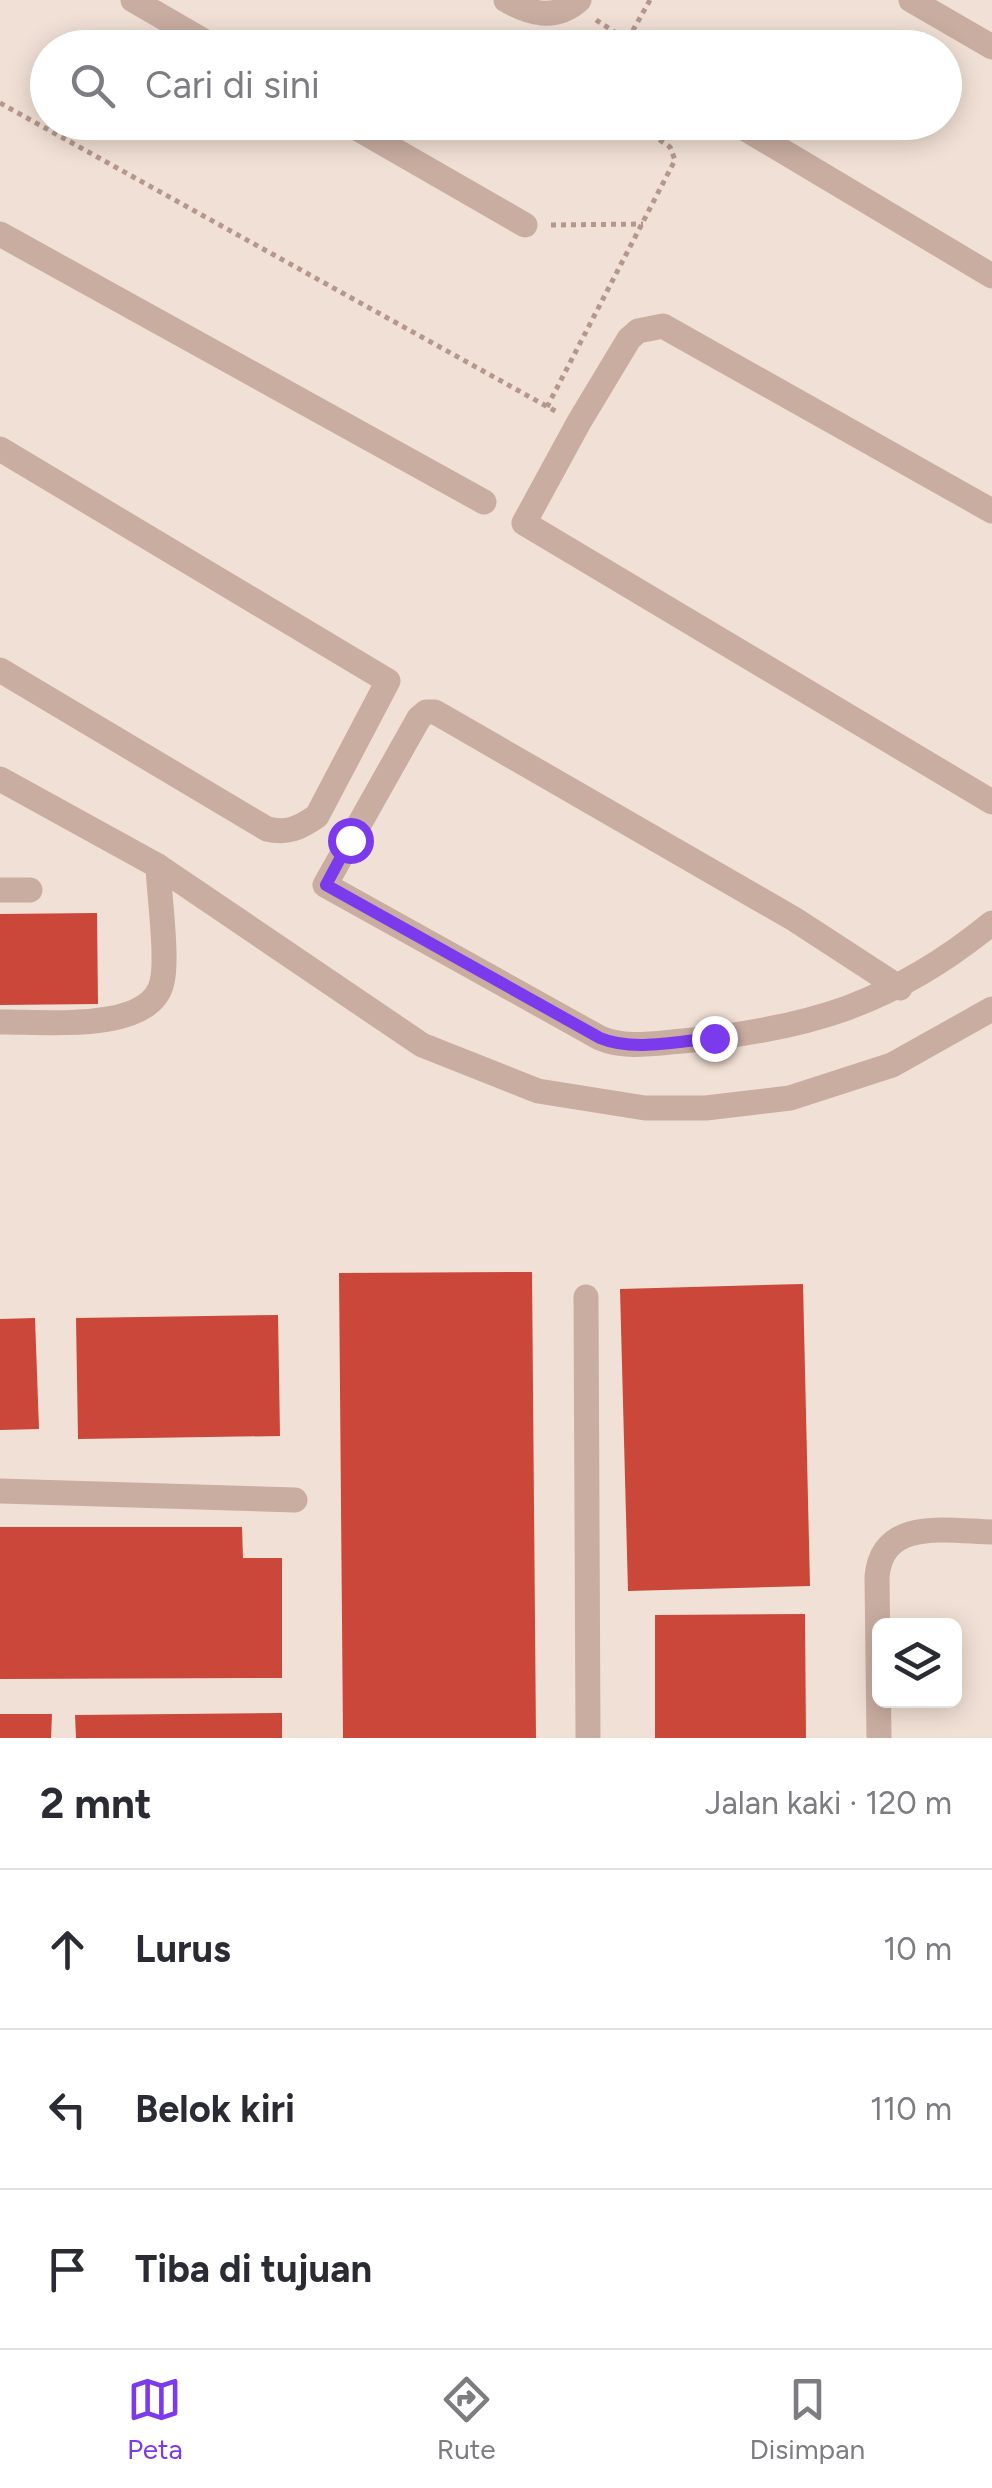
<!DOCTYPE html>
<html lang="id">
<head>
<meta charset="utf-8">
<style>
	body { margin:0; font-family:Figtree,sans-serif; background:#f7f7f7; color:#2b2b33 }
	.controls { position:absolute; right:30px; bottom:30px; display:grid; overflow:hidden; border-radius:15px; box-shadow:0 5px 25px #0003 }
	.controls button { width:90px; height:90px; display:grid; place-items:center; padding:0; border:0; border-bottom:2px solid #e1e1e2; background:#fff; color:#2b2b33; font:50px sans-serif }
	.stop { position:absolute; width:30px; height:30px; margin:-22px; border:8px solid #7c3aed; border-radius:50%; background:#fff }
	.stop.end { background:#7c3aed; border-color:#fff; box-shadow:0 2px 10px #0008 }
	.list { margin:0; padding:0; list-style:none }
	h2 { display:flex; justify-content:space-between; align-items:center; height:130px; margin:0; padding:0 40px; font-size:42px }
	h2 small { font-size:32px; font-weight:400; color:#7c7c81 }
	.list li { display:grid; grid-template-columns:65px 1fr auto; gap:30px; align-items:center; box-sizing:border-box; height:160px; padding:0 40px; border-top:2px solid #e1e1e2 }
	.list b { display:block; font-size:38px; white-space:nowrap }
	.list em { font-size:32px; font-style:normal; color:#7c7c81 }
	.icon { flex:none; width:55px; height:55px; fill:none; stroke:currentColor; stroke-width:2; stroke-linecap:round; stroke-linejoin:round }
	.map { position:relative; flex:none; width:992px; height:1738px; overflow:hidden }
	.search { position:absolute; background:#fff; box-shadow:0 5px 25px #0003; left:30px; right:30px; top:30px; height:110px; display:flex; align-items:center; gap:25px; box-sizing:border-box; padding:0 35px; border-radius:55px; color:#7c7c81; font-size:38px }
	.sheet { height:610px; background:#fff }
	nav { display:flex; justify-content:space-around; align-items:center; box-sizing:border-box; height:140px; border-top:2px solid #e1e1e2; background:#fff; font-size:28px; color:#7c7c81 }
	nav a { display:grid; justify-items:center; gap:5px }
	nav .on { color:#7c3aed }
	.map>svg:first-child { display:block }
	.building { fill:#ca473a }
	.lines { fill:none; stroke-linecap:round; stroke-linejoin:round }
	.path { stroke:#b5978b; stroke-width:5; stroke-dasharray:5 5; stroke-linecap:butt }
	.minor { stroke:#c9ada1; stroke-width:25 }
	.route { stroke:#7c3aed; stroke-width:12 }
</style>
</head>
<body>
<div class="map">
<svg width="992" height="1738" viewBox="0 0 992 1738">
	<rect width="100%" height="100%" fill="#f1e0d5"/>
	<g class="building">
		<path d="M97,913l1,91 -98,1v-91z"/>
		<path d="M532,1272l4,466h-193l-4,-465z"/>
		<path d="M803,1284l7,302 -182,5 -8,-302z"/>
		<path d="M278,1315l2,121 -202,3 -2,-121z"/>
		<path d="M35,1318l4,111 -39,1v-111z"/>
		<path d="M0,1527h242l1,31h39v120l-282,1z"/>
		<path d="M805,1614l1,124h-151v-123z"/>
		<path d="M282,1713v25h-206l-1,-23z"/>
		<path d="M0,1714h52l-1,24h-51z"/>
	</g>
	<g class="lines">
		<g class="path">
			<path d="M596,20l31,20"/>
			<path d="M623,48l27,-48"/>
			<path d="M0,103l557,309"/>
			<path d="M551,225l92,-1"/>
			<path d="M547,407l128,-247 -5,-13 -37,-25"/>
		</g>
		<g class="minor">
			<path d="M133,0l83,48"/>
			<path d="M506,0c24,14 49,21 73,0"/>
			<path d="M911,0l81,47"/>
			<path d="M346,122l179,103"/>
			<path d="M734,122l258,154"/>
			<path d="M0,234l484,268"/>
			<path d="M0,449l388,232 -71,135c-17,12 -30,18 -50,13l-267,-159"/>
			<path d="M992,511l-329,-185 -25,5 -9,8 -50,83 -55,101 468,279"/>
			<path d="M0,779l158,87 264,179 116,46 107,17h61l84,-10 102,-33 100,-56"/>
			<path d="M0,890h30"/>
			<path d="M900,988l-106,-69 -359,-207h-9l-7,6 -94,167 275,153c25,11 56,5 83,3 125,-12 210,-37 309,-118"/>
			<path d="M0,1022c42,-1 151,12 162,-40 6,-24 -3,-88 -4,-116"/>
			<path d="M586,1297l2,441"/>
			<path d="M0,1491l295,9"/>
			<path d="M879,1738l-2,-161c5,-60 71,-46 115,-45"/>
		</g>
	</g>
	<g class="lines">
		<path class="route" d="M350,840l-24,45 274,153c33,14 79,3 114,0"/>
	</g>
</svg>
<div class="controls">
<button><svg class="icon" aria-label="layers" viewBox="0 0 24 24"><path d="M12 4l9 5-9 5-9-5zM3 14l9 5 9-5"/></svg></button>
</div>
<div class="stop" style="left:350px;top:840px"></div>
<div class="stop end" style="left:714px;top:1038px"></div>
<div class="search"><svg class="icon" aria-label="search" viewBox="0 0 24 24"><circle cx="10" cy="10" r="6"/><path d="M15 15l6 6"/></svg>Cari di sini</div>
</div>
<section class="sheet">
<h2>2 mnt<small>Jalan kaki · 120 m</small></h2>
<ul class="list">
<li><svg class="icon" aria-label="ahead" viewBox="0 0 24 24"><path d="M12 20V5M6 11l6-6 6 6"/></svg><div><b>Lurus</b></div><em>10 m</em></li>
<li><svg class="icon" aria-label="left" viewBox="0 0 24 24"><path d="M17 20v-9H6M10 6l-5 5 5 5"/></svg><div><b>Belok kiri</b></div><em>110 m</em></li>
<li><svg class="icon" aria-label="arrive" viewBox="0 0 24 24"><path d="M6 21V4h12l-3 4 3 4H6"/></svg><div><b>Tiba di tujuan</b></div></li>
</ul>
</section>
<nav>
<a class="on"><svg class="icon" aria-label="map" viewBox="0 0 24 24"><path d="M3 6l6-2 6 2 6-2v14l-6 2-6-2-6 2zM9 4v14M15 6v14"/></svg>Peta</a>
<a><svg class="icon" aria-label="directions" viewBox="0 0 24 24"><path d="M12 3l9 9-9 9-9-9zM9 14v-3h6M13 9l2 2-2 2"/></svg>Rute</a>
<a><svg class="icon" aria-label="saved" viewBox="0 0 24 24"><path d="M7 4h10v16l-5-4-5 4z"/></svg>Disimpan</a>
</nav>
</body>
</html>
